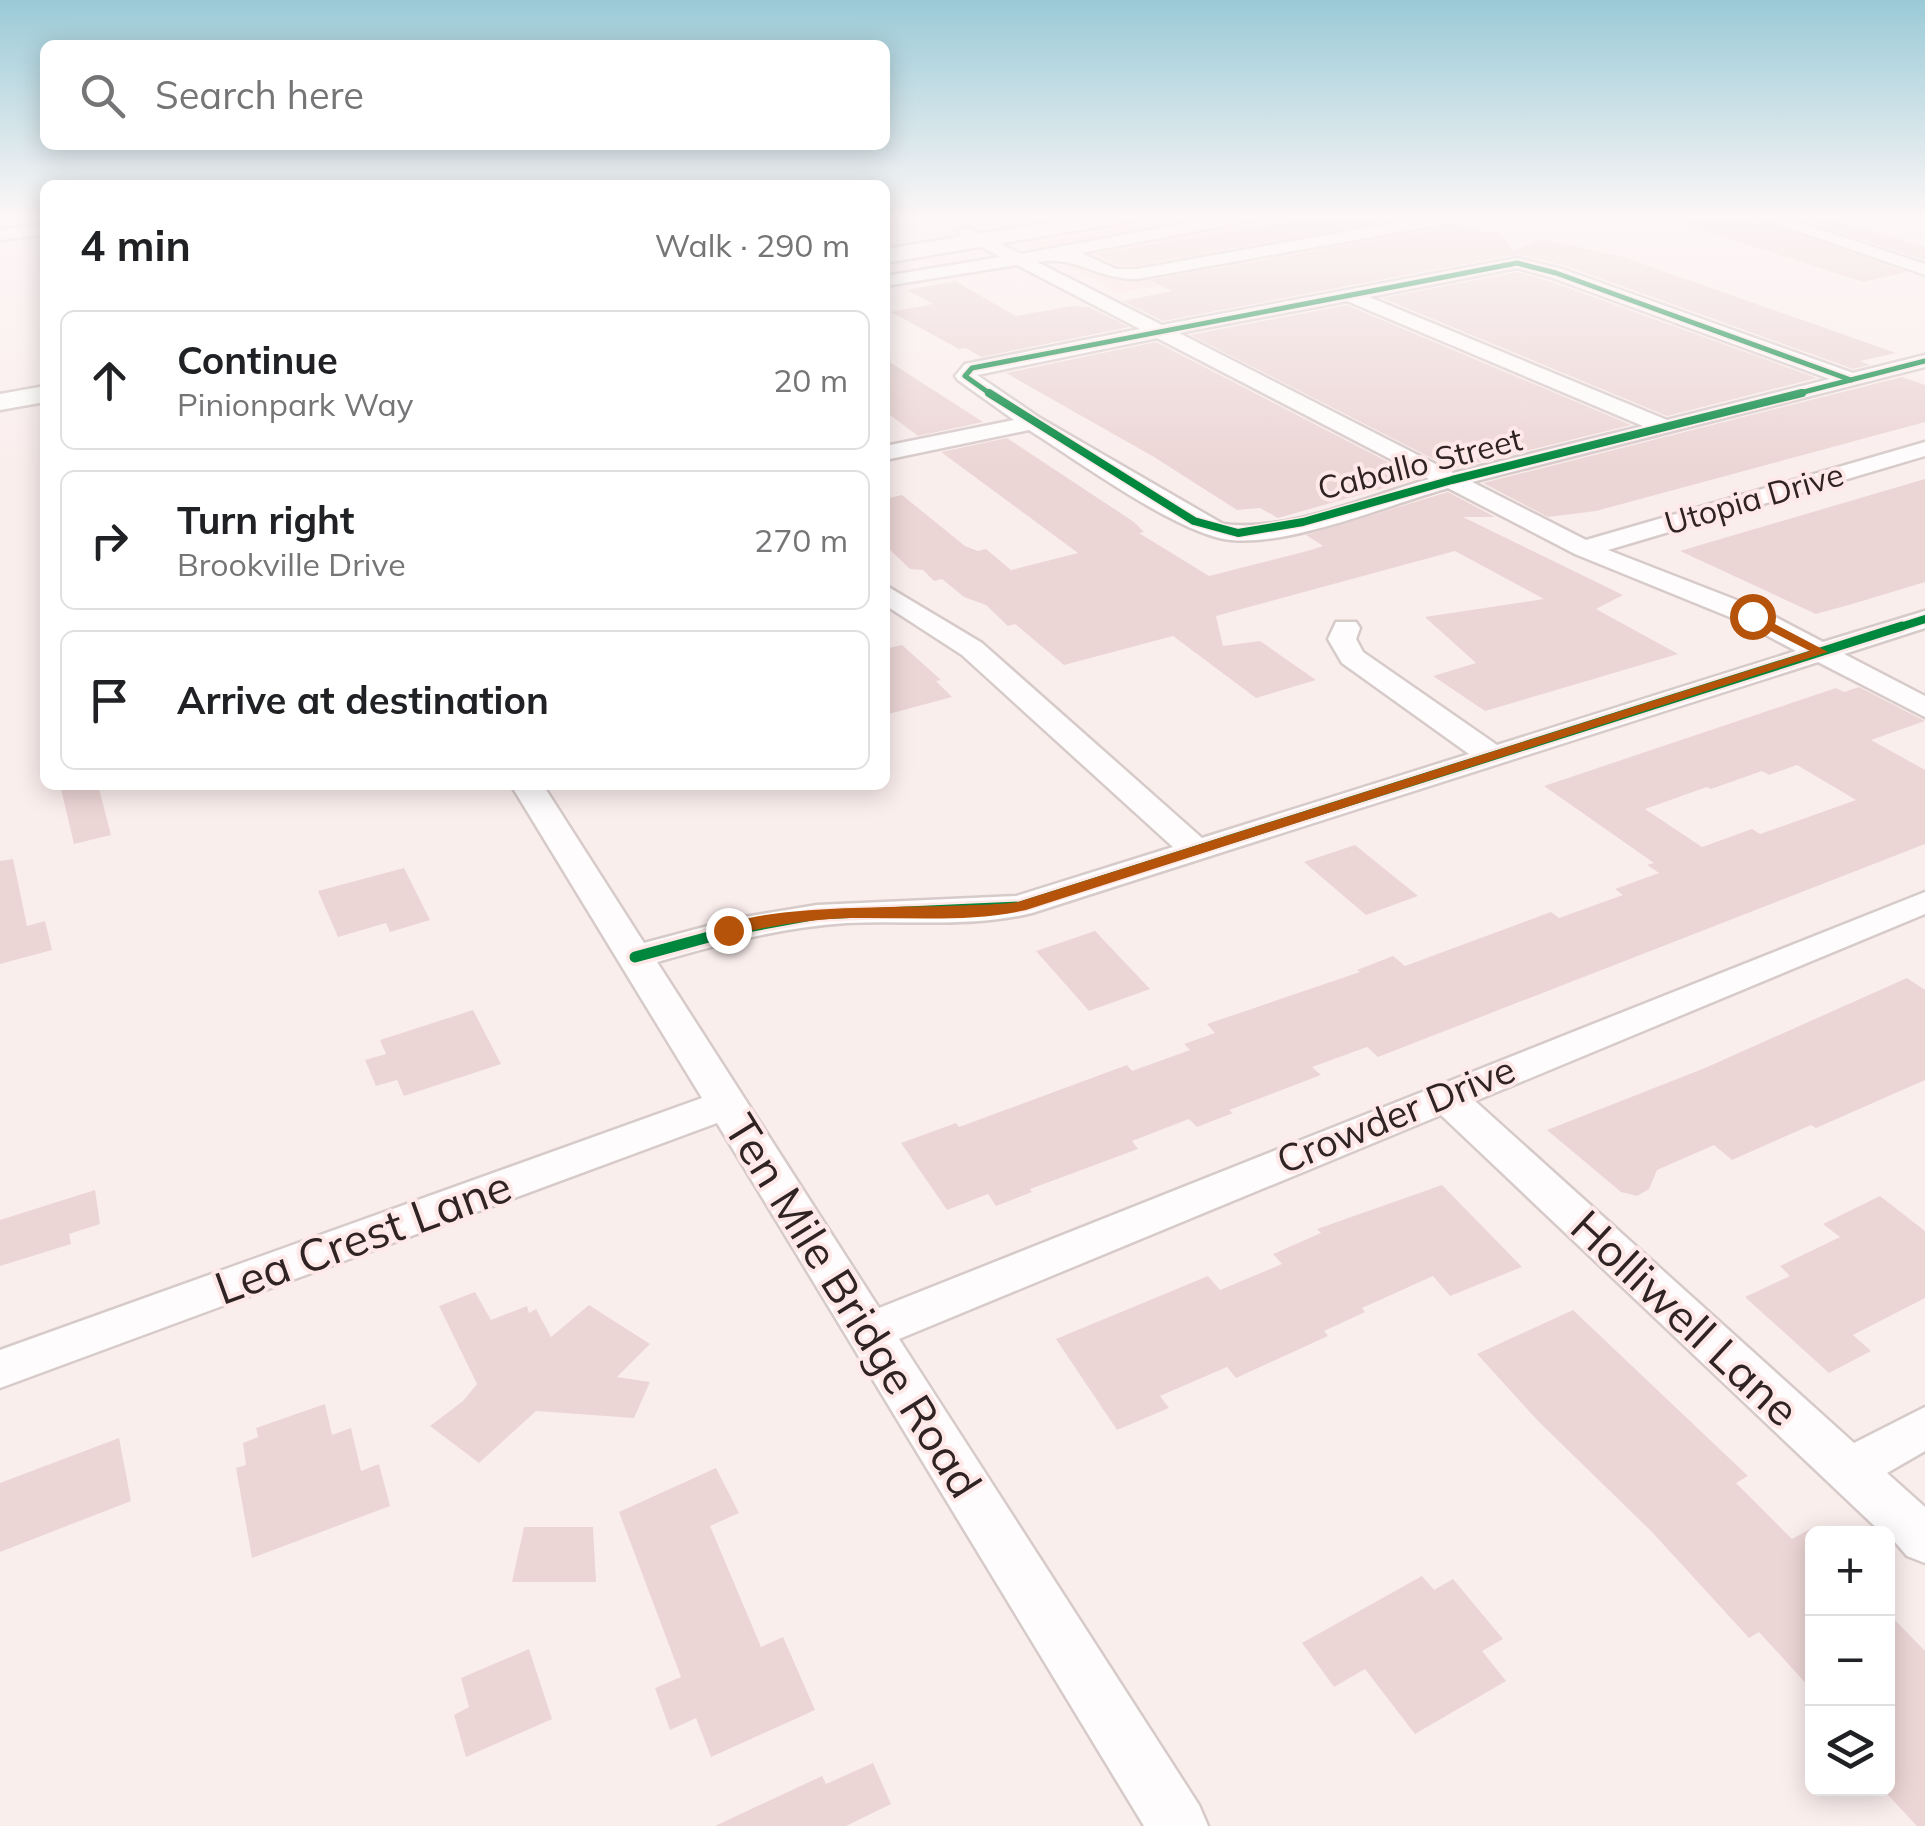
<!DOCTYPE html>
<html lang="en">
<head>
<meta charset="utf-8">
<style>
	body { margin:0; font-family:Mulish,sans-serif; background:#f2f2f2; color:#202124 }
	.controls { position:absolute; right:30px; bottom:30px; display:grid; overflow:hidden; border-radius:15px; box-shadow:0 5px 25px #0003 }
	.controls button { width:90px; height:90px; display:grid; place-items:center; padding:0; border:0; border-bottom:2px solid #e0e0e0; background:#fff; color:#202124; font:50px sans-serif }
	.stop { position:absolute; width:30px; height:30px; margin:-22px; border:8px solid #b45309; border-radius:50%; background:#fff }
	.stop.end { background:#b45309; border-color:#fff; box-shadow:0 2px 10px #0008 }
	.list { margin:0; padding:0; list-style:none }
	h2 { display:flex; justify-content:space-between; align-items:center; height:130px; margin:0; padding:0 40px; font-size:42px }
	h2 small { font-size:32px; font-weight:400; color:#757577 }
	.list li { display:grid; grid-template-columns:65px 1fr auto; gap:30px; align-items:center; box-sizing:border-box; height:140px; margin:0 20px 20px; padding:0 20px; border:2px solid #e0e0e0; border-radius:15px }
	.list b { display:block; font-size:38px; white-space:nowrap }
	.list p { margin:0; font-size:32px; white-space:nowrap; color:#757577 }
	.list em { font-size:32px; font-style:normal; color:#757577 }
	.icon { flex:none; width:55px; height:55px; fill:none; stroke:currentColor; stroke-width:2; stroke-linecap:round; stroke-linejoin:round }
	.map { position:relative; flex:none; width:1925px; height:1826px; overflow:hidden }
	.search { position:absolute; background:#fff; box-shadow:0 5px 25px #0003; left:40px; top:40px; width:850px; height:110px; display:flex; align-items:center; gap:25px; box-sizing:border-box; padding:0 35px; border-radius:15px; color:#757577; font-size:38px }
	.panel { position:absolute; background:#fff; box-shadow:0 5px 25px #0003; left:40px; top:180px; width:850px; height:610px; border-radius:15px }
	.map>svg:first-child { display:block }
	.built { fill:#fce2e1 }
	.building { fill:#ecd5d5; fill-rule:evenodd }
	.lines { fill:none; stroke-linecap:round; stroke-linejoin:round }
	.minor-casing { stroke:#d7cbca; stroke-width:5 }
	.major-casing { stroke:#d7cbca; stroke-width:5 }
	.minor { fill:#fefcfc; fill-rule:evenodd }
	.major { fill:#fefcfc; fill-rule:evenodd }
	.cycleway-far3-casing { stroke:#ffe9e8; stroke-width:9 }
	.cycleway-far2-casing { stroke:#ffe9e8; stroke-width:11 }
	.cycleway-far1-casing { stroke:#ffe9e8; stroke-width:14 }
	.cycleway-casing { stroke:#ffe9e8; stroke-width:18 }
	.cycleway-far3 { stroke:#00873e; stroke-width:5 }
	.cycleway-far2 { stroke:#00873e; stroke-width:8 }
	.cycleway-far1 { stroke:#00873e; stroke-width:9 }
	.cycleway { stroke:#00873e; stroke-width:11 }
	.route { fill:#b45309 }
	.labels { text-anchor:middle; stroke-width:8; stroke-linejoin:round; paint-order:stroke }
	.far-street-label { font-size:32px; fill:#302323; stroke:#ffe9e8 }
	.street-label { font-size:38px; fill:#302323; stroke:#ffe9e8 }
	.near-street-label { font-size:45px; fill:#302323; stroke:#ffe9e8 }
</style>
</head>
<body>
<div class="map">
<svg width="1925" height="1826" viewBox="0 0 1925 1826">
	<rect width="100%" height="100%" fill="#faeeed"/>
	<path class="built" d="M1213,214h281l15,5 -390,74 -90,-49z"/>
	<g class="building">
		<path d="M1330,214h94l-287,51h-18l-23,-11z"/>
		<path d="M1669,214h76l161,58 -43,10 -195,-63z"/>
		<path d="M1783,214h34l108,33v13z"/>
		<path d="M1450,221l29,11h21l13,19 28,-12 82,18 273,96 -36,8 10,4 -17,4 -290,-104 -45,-11 -355,67 -41,-20 50,-10 -22,-11 289,-51z"/>
		<path d="M1517,272l32,9 268,97 -150,38 -285,-118z"/>
		<path d="M955,281l61,35 56,-10 17,1 40,20 -148,30 -15,-9 -7,1 -68,-37 42,-8 -26,-14z"/>
		<path d="M1347,305l284,120 -178,44 -263,-134z"/>
		<path d="M1156,342l263,136 -141,40 -18,-10 -23,2 -83,-53 -148,-84z"/>
		<path d="M885,359l98,63 -65,14 -33,-25z"/>
		<path d="M1902,377l23,8v37l-329,89 -48,6 -65,-34z"/>
		<path d="M1007,438l127,84 10,10 -5,1 70,43 102,-26 12,-4 -17,-11 142,-43 47,25h-32l160,78 -27,14 82,45 -193,57 -52,-35 43,-13 -51,-46 119,-18 -89,-48 -239,65 7,30 37,-5 56,39 -60,18 -83,-62 -109,29 -49,-41 -7,2 -22,-21 -22,-8 -22,-18 -8,2 -11,-11 -13,-1 -25,-24v-46l17,-4 63,51 13,5 8,-2 25,21 67,-17 -137,-101z"/>
		<path d="M1925,479v103l-66,20 -43,12 -136,-63z"/>
		<path d="M902,645l39,35 -5,1 16,16 -67,18v-66z"/>
		<path d="M1859,687l66,34 -54,19 54,30v74l-547,213 -11,-10 -55,20 9,8 -92,35 4,3 -36,14 -8,-8 -57,22 6,8 -108,40 2,3 -36,14 -8,-12 -41,16 -46,-67 55,-20 3,4 168,-62 5,6 58,-21 -6,-6 31,-11 -8,-9 153,-52 -3,-2 36,-14 12,10 146,-54 8,6 64,-23 -8,-6 44,-16 -12,-8 7,-2 -110,-77 292,-98 8,4zM1797,765l59,35 -96,34 -8,-5 -50,18 -57,-38 62,-22 4,2 51,-18 7,4z"/>
		<path d="M76,785h22l13,50 -37,9 -13,-55z"/>
		<path d="M1355,845l63,51 -52,19 -62,-53z"/>
		<path d="M13,859l14,67 18,-5 7,29 -52,14v-103z"/>
		<path d="M404,868l26,52 -40,12 -4,-9 -48,14 -20,-46z"/>
		<path d="M1095,931l55,58 -61,22 -53,-60z"/>
		<path d="M1907,978l18,12v90l-109,48 -5,-3 -79,35 -18,-15 -57,25 -8,19 -12,7 -16,-4 -74,-62 158,-62z"/>
		<path d="M473,1010l28,54 -97,32 -7,-16 -21,6 -11,-26 21,-6 -6,-14z"/>
		<path d="M1442,1185l80,82 -72,29 -17,-20 -71,32 3,4 -41,19 4,5 -92,42 -9,-11 -67,29 9,12 -52,22 -61,-91 152,-63 12,14 62,-26 -9,-10 48,-21 -4,-4z"/>
		<path d="M95,1190l5,34 -31,10 2,10 -71,22v-46z"/>
		<path d="M1880,1196l45,35v67l-72,37 18,16 -42,22 -84,-76 45,-21 -10,-10 60,-29 -17,-13z"/>
		<path d="M475,1292l16,28 36,-14 2,7 7,-4 15,28 38,-32 61,39 -33,33 33,5 -16,36 -98,-7 -57,52 -49,-37 33,-25 14,-17 -38,-78z"/>
		<path d="M1573,1310l175,166 -12,7 56,56 20,-11v162l-53,-58 -10,6 -97,-106 -114,-111 -61,-67z"/>
		<path d="M325,1404l7,31 19,-7 10,43 18,-7 11,42 -138,52 -16,-90 10,-3 -3,-22 15,-6 -2,-9z"/>
		<path d="M119,1438l12,63 -131,51v-69z"/>
		<path d="M716,1468l23,45 -29,13 51,121 22,-10 32,73 -104,47 -15,-39 -26,12 -15,-42 26,-11 -62,-165z"/>
		<path d="M524,1527h69l3,55h-84z"/>
		<path d="M1422,1576l12,14 19,-11 50,60 -21,12 24,30 -91,53 -50,-65 -31,18 -32,-44z"/>
		<path d="M1888,1613l37,38v175h-8l-29,-31z"/>
		<path d="M529,1649l23,70 -86,38 -12,-42 15,-8 -8,-29z"/>
		<path d="M873,1763l18,41 -45,22h-131l107,-50 4,8z"/>
	</g>
	<g class="lines">
		<g class="minor-casing">
			<g id="minor">
				<path d="M1236,214h32l-8,5 -179,34 35,16h21l301,-54 8,5 -8,5 -301,54c-43,0 -59,-24 -100,-17l125,63 355,-67 45,11 291,104 72,-18v12l-453,115 114,58 339,-98v14l-317,94 154,60 61,32 102,-31v17l-81,26 81,42v21l-107,-55 -786,251c-60,15 -124,7 -185,10 -65,4 -128,21 -190,39l222,346 1046,-416v22l-450,187 379,342 71,-36v44l-38,22 38,34v56l-18,-7 -19,-22h-5l-442,-419 -542,224 300,466 9,21h-64l-427,-703 -717,265v-38l702,-252 -191,-313h32l101,158 94,-25 79,-13 199,-9 157,-49 -211,-192 -77,-50v-20l97,58 220,195 267,-84 -127,-91 -14,-24 8,-17h20l4,6 -4,11 7,13 134,93 299,-94 -54,-29 -167,-68 -127,-66c-60,17 -157,58 -217,52 -52,-5 -154,-80 -202,-110l-144,30v-14l129,-26 -56,-40 -3,-4 10,-12 175,-35 -123,-64 -132,21v-10l116,-19 -41,-21 -2,-4 8,-5 55,27zM1517,268l33,9 280,102 -163,41 -298,-123zM1347,301l296,125 -190,47 -274,-140zM1157,338l272,141c-60,17 -143,54 -206,45l-183,-106 -63,-43z"/>
				<path d="M1749,214h23l153,50v11z"/>
				<path d="M45,224v10l-45,6v-10z"/>
			</g>
		</g>
		<g class="major-casing">
			<g id="major">
				<path d="M1102,214h47l-11,6 -253,43v-14z"/>
				<path d="M45,386v16l-45,8v-16z"/>
			</g>
		</g>
		<use href="#minor" class="minor"/>
		<use href="#major" class="major"/>
		<g class="cycleway-far3-casing">
			<g id="cycleway-far3">
				<path d="M992,395l-27,-19 7,-8 545,-105 39,10 295,107"/>
				<path d="M1792,395l133,-34"/>
			</g>
		</g>
		<g class="cycleway-far2-casing">
			<g id="cycleway-far2">
				<path d="M989,393l205,128 44,12 65,-11 149,-42 350,-87"/>
				<path d="M1894,629l31,-10"/>
			</g>
		</g>
		<g class="cycleway-far1-casing">
			<path id="cycleway-far1" d="M731,931l86,-16 203,-9 882,-280"/>
		</g>
		<g class="cycleway-casing">
			<path id="cycleway" d="M635,957l107,-29"/>
		</g>
		<use href="#cycleway-far3" class="cycleway-far3"/>
		<use href="#cycleway-far2" class="cycleway-far2"/>
		<use href="#cycleway-far1" class="cycleway-far1"/>
		<use href="#cycleway" class="cycleway"/>
	</g>
	<linearGradient id="sky" x2="0" y2="1"><stop stop-color="#9acad7"/><stop offset="0.46" stop-color="#fdf7f7"/><stop offset="1" stop-color="#fdf7f7" stop-opacity="0"/></linearGradient>
	<rect width="1925" height="469" fill="url(#sky)"/>
	<path class="route" d="M1752,612l76,40 -802,258c-58,13 -118,7 -177,8 -41,1 -81,9 -121,17l-9,-5c40,-31 237,-19 299,-28l792,-251 -63,-32v-6z"/>
	<g class="labels">
		<g class="far-street-label">
			<text transform="translate(1420 464) rotate(-14)" y="11">Caballo Street</text>
			<text transform="translate(1754 499) rotate(-16)" y="11">Utopia Drive</text>
		</g>
		<g class="street-label">
			<text transform="translate(1396 1115) rotate(-22)" y="13">Crowder Drive</text>
		</g>
		<g class="near-street-label">
			<text transform="translate(363 1237) rotate(-20)" y="16">Lea Crest Lane</text>
			<text transform="translate(853 1306) rotate(58)" y="16">Ten Mile Bridge Road</text>
			<text transform="translate(1685 1318) rotate(43)" y="16">Holliwell Lane</text>
		</g>
	</g>
</svg>
<div class="controls">
<button>+</button>
<button>−</button>
<button><svg class="icon" aria-label="layers" viewBox="0 0 24 24"><path d="M12 4l9 5-9 5-9-5zM3 14l9 5 9-5"/></svg></button>
</div>
<div class="stop" style="left:1752px;top:616px"></div>
<div class="stop end" style="left:728px;top:930px"></div>
<div class="search"><svg class="icon" aria-label="search" viewBox="0 0 24 24"><circle cx="10" cy="10" r="6"/><path d="M15 15l6 6"/></svg>Search here</div>
<section class="panel">
<h2>4 min<small>Walk · 290 m</small></h2>
<ul class="list">
<li><svg class="icon" aria-label="ahead" viewBox="0 0 24 24"><path d="M12 20V5M6 11l6-6 6 6"/></svg><div><b>Continue</b><p>Pinionpark Way</p></div><em>20 m</em></li>
<li><svg class="icon" aria-label="right" viewBox="0 0 24 24"><path d="M7 20v-9h11M14 6l5 5-5 5"/></svg><div><b>Turn right</b><p>Brookville Drive</p></div><em>270 m</em></li>
<li><svg class="icon" aria-label="arrive" viewBox="0 0 24 24"><path d="M6 21V4h12l-3 4 3 4H6"/></svg><div><b>Arrive at destination</b></div></li>
</ul>
</section>
</div>
</body>
</html>
